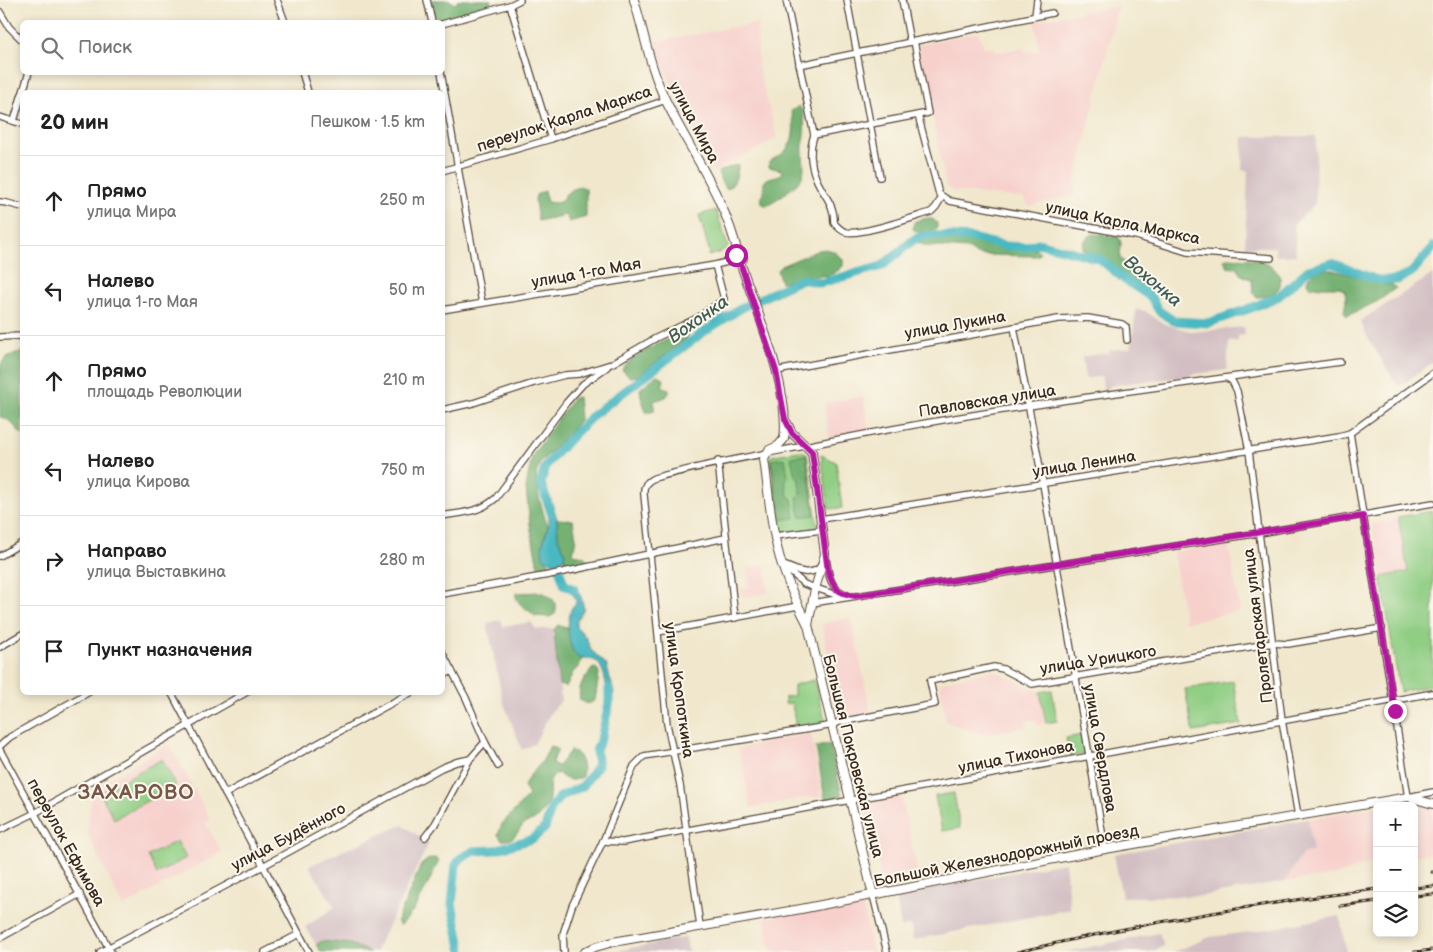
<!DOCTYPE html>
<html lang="ru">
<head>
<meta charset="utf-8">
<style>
	body { margin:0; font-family:"Balsamiq Sans",sans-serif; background:#f6f6f6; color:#222 }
	.controls { position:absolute; right:15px; bottom:15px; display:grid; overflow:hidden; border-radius:8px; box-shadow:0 2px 8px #0003 }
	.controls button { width:45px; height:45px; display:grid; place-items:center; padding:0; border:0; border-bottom:1px solid #e0e0e0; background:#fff; color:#222; font:25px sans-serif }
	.stop { position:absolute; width:15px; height:15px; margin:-11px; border:4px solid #b5179e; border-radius:50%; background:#fff }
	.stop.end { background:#b5179e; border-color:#fff; box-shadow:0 1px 5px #0008 }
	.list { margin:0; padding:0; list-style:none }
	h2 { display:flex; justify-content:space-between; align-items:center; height:65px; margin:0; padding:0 20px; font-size:21px }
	h2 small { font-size:16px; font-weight:400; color:#767676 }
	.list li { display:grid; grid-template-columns:32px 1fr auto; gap:15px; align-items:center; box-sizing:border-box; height:90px; padding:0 20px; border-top:1px solid #e0e0e0 }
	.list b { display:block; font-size:19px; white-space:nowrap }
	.list p { margin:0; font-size:16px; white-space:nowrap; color:#767676 }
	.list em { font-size:16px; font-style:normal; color:#767676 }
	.icon { flex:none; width:28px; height:28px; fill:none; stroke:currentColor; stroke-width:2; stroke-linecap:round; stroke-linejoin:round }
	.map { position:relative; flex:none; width:1433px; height:952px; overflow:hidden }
	.search { position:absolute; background:#fff; box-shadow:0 2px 8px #0003; left:20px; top:20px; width:425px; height:55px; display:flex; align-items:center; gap:12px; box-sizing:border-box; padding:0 18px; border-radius:8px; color:#767676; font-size:19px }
	.panel { position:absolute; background:#fff; box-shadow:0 2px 8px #0003; left:20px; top:90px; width:425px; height:605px; border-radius:8px }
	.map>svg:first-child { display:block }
	.built { fill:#f7d0cc }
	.industrial { fill:#d2bec3 }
	.green { fill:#90ce84; stroke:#667c51 }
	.forest { fill:#74b172; stroke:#586e48 }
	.water { fill:#49b8c1; stroke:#427170 }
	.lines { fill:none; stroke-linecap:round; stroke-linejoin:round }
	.river { stroke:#49b8c1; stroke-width:9 }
	.minor-casing { stroke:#564638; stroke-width:8 }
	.major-casing { stroke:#564638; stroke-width:10 }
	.minor { stroke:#fff; stroke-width:5.5 }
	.major { stroke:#fff; stroke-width:8 }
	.rail-casing { stroke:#3b2a1e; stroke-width:3 }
	.rail { stroke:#fbf7ec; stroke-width:1; stroke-dasharray:4; stroke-linecap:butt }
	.route { stroke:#b5179e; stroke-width:6 }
	.labels { text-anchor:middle; stroke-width:4; stroke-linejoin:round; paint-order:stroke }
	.street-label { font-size:16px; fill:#3b2a1e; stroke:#fbf7ec }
	.water-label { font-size:18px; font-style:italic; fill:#405c57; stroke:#fbf7ec }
	.district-label { font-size:21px; font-weight:bold; letter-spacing:1px; fill:#77574a; stroke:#fbf7ec }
</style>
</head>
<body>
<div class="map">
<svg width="1433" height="952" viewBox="0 0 1433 952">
	<rect width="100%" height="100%" fill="#fbf7ec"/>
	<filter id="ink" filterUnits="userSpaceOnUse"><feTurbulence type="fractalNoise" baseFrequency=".02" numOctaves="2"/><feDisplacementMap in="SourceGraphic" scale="10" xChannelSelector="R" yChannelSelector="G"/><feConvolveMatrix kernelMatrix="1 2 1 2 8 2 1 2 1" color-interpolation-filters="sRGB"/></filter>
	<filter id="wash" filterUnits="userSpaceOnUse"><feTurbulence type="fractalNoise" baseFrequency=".0096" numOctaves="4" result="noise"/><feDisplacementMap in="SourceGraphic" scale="20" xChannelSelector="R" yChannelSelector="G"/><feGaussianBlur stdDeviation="1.12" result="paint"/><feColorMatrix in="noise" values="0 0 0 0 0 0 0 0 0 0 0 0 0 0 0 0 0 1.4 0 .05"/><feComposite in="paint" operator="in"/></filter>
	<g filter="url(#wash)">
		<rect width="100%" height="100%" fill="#f0e7cc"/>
		<g class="built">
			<path d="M1118,6l-42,172 -1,17 -46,11 -5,-8 -72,-7 -6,-5 -27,-141 59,-13 6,16h11l1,4 29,-4v4l14,-2 -4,-29z"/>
			<path d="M757,23l1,44 19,71 -64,34 -35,-72 -19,-45 -4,-13z"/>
			<path d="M863,396l6,35 -40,7 -5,-35z"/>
			<path d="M1399,519l9,54 -27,4 -9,-53z"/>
			<path d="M1228,543l12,68 -55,11 -12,-70z"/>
			<path d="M765,565l3,28 -26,4 -1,-8 8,-1 -2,-20z"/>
			<path d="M851,618l20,94 -29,6 -20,-94z"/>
			<path d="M992,670l48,22 6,31 -9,2 -2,-6 -9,2 1,5 -43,9 -38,-13 -6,-38 2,-2z"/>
			<path d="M811,733l11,64 -8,1 -1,-2 -62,12 -12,-59z"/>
			<path d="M169,744l42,76 -6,3 17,29 -99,55 -36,-74 6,-44z"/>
			<path d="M901,795l18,83 -36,7 -18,-82z"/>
			<path d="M1412,800l21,8v39l-3,1 1,5 -17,3v-50h-33z"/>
			<path d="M1377,806v56l-14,3 -21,9 -57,8 18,-29 10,-1 -5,-33z"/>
			<path d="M861,900l12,52h-102l-6,-34z"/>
		</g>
		<g class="industrial">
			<path d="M1316,136l-1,68 -21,20 2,31 -20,1 -1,-9h-30l3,-76 -6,-1 1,-33z"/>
			<path d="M1433,274v88l-34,25 -29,-45 -10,-21z"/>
			<path d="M1136,309l9,2 19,13 29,8 51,-5 1,8 -7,1v5l-9,1 -2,28 -33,4 -20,5 -1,-1 -58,7 -7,2 1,3h-6l-1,-14 -17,3 -3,-22 27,-4v-3l22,-2z"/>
			<path d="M501,620l2,7 28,-5 5,7h18l7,72 -10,11 -17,32 -12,6 -19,-49 -16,-78z"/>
			<path d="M1308,819l5,33 -10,1 -18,29 -84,14 -79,1 -8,-43z"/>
			<path d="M402,825l27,18 -54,109h-54l-16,-25 30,-20 -26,-41z"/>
			<path d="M1065,862l5,47 -157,31 -2,-15 -10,2 -5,-31z"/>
			<path d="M1340,916l6,36h-172l36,-15 40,-5z"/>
			<path d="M1159,933l5,13 -15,6h-83z"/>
			<path d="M686,937l2,15h-76l55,-11z"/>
		</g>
		<g class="green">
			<path d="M716,210l12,37 -9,6 -11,3 2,-3 -11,-38z"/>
			<path d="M799,451l8,2 11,77 -37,5 -11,-75v-3l5,-2z"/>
			<path d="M821,455l15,7 6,46 -13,1z"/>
			<path d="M1433,511v174l-33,7 -19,-115 27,-5 -10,-55z"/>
			<path d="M814,680l12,43 -30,6 -4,-26 -7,1v-7l9,-1v-11z"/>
			<path d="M1233,681l8,43 -48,8 -8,-43z"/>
			<path d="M1052,690l5,31 -11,2 -6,-31z"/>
			<path d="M1081,735l4,19 -15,2 -4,-18z"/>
			<path d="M162,759l14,26 -62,34 -14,-26z"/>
			<path d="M954,793l6,35 -18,3 -7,-35z"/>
			<path d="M177,841l9,17 -29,16 -9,-18z"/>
		</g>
		<g class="forest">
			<path d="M431,0h19l4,4 3,-1v-3h34l-2,6 -47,12h-5l-3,-4z"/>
			<path d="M799,106c10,13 3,32 4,47 0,9 3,17 -2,26 -5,8 -26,21 -34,27l-6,-3c0,-6 2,-7 3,-12 1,-2 -1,-6 0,-8 2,-7 13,-5 18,-10l-1,-3 -12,-3v-5c5,-4 12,-6 17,-12 9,-10 9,-27 5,-39z"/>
			<path d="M738,165c0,9 -3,20 -11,24l-5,-5 -4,-12 14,-6z"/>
			<path d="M580,186l6,3v28l-17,5 -3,-7 -28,6 -3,-20 1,-6 8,-4 3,11 9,1 6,-2c2,-9 10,-11 18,-15z"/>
			<path d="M929,218l5,2 3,3v5c-7,4 -18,7 -24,1l1,-7 7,-3z"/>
			<path d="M1093,234l26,3 2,6 -1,15 30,27 1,6 -4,1 -44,-34 -20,-9c-1,-7 4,-12 10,-15z"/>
			<path d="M928,237l38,3 43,9h27l4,3 -1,3 -4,1 -56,-1 -12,-6 -40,-3 -9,-3v-2z"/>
			<path d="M826,249l7,2 10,8v7c-14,14 -22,9 -39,10 -8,1 -14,6 -23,6l-4,-12 4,-4 38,-16z"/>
			<path d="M1228,258c12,1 29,-1 39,5 23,15 15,34 -10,34l-4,-4 -1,-13 -12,-6 -2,-6 -10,-1 -4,-7z"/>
			<path d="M1329,269l55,15 9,1 3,3 -18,13 -31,15 -3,-4 2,-12 -1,-9 -7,-4h-28l-3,-5c2,-11 12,-11 22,-13z"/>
			<path d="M685,331l4,2 -2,5 -49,38 -8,1 -8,-7c6,-14 48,-31 63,-39z"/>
			<path d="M22,352v82c-8,-6 -10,-15 -22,-17 0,-11 0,-41 0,-50 3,-10 13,-14 22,-15z"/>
			<path d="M657,375l6,3 1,3 -2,5 7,3v4l-3,4 -12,4v10l-3,1h-5l-5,-16 -1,-7z"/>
			<path d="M578,397l2,22 -8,11 -32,33 -4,11 3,23 6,22 3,7c-5,17 -10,25 3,40l-4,4 -9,-3 -8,-42 -4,-36 3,-18 4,-16 40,-57z"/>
			<path d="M806,455l9,60 -15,2 -3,-19 4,-4 -3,-17 -3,-1 -4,-19z"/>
			<path d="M785,458l3,19 -3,3 3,16 4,3 3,19 -15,2 -9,-60z"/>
			<path d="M557,519l16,1 3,18 -3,16 11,2 7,9 -16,4 -8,-5 -3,-5 1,-7 -7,-14z"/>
			<path d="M542,592c10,5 17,11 13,22l-6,3 -14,-1c-7,-7 -21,-13 -19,-23z"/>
			<path d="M558,625l7,3 4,-1c2,12 0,27 13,32 -3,10 -5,8 -10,15 -2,5 -3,9 -6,13l-7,-2 -5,-56z"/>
			<path d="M595,668l3,2 1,4 -4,26c-6,5 -8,4 -15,0 -3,-14 5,-21 12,-31z"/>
			<path d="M830,744l12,52 -17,3 -9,-52z"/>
			<path d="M550,746l7,3v3l-5,9 1,4 5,1 12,-15 6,1c6,7 8,16 6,25 -9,5 -16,4 -24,-4l-4,2c-9,10 -1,16 -7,30 -3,5 -8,12 -13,15 -4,2 -8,2 -11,5 -7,9 -9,16 -21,15l-4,-5 4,-11 27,-29 -5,-8c3,-11 10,-15 16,-23 5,-5 6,-12 10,-18z"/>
			<path d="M435,858l4,3c-11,22 -21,48 -39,65l-3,-5 24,-56 6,-5z"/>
			<path d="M322,941l28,3 20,8h-49l-5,-7z"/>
		</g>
		<g class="water">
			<path d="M548,504l4,1 5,14 1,19 7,14 -1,7 -11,4 -10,-6 -1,-11 7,-22z"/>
			<path d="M565,585l10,2 6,10 3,11 -8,14v4l10,11 5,13 15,14 8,28 -2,6h-3c-3,-10 -3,-24 -10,-34 -6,-8 -14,-2 -21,-7 -11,-7 -14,-46 -2,-54v-4l-5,-8 -9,-2v-3z"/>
		</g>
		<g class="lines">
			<g class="river">
				<path d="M552,515l-11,-32 4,-16 14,-17 34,-35 112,-84 40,-25 57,-27 19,4 61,-17 34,-28 12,-3 44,3 33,8 21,1 12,-4 62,16 25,21 26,17 8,14 15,10 34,2 43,-15 28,-12 29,-26 24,-7 45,17h20l15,-8 19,-22 2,-4"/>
				<path d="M554,552l10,32 11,6"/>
				<path d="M462,952l-10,-48 4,-39 5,-7 13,-7 20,-1 38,-11 13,-11 7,-22 8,-9 23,-11 15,-21 -2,-14 6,-16 7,-31v-15"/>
			</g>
		</g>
	</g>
	<g filter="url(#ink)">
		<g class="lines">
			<g class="minor-casing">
				<g id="minor">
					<path d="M277,0l8,22"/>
					<path d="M427,0l5,22"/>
					<path d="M786,0l28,135c-5,15 -4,29 2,43 6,16 19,25 18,45 4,4 7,8 12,9 14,4 68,-15 85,-20l5,-5 6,-10"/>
					<path d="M847,0l33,177"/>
					<path d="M902,0l8,42"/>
					<path d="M510,5l41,134"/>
					<path d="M0,12l9,15 13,13"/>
					<path d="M1035,16l2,-16"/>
					<path d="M442,24l68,-19 10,-5"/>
					<path d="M799,65l253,-52"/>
					<path d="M302,72l6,20"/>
					<path d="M441,72l41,231"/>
					<path d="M23,92l6,-20"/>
					<path d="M918,115l21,79 11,7 186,35 51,16 84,6"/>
					<path d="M0,117l22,7"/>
					<path d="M14,121l8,-27"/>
					<path d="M814,135l114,-22 -14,-72"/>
					<path d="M442,171l109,-32 115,-39"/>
					<path d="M0,202l7,1 15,4"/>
					<path d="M442,310l273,-45 20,-5"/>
					<path d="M1014,327l29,157 62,365"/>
					<path d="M0,337l22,-1"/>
					<path d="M776,371l282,-52 30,-1 34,6 4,3 1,13"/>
					<path d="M1227,378l5,3 5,10 12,60 33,269 16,96"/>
					<path d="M442,410l31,-7 61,-20 31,-8 14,-1 32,-10 45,-26 43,-21 25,-18 -9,-34"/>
					<path d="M1350,433l58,364 25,-5"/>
					<path d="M718,461l17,157"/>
					<path d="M442,516c22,-4 37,-3 54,-18l70,-95 17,-19 24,-17"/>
					<path d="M821,519l518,-83 11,-3 83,-60"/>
					<path d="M775,536l47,-6"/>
					<path d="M0,556l22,-13"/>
					<path d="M826,557c2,15 3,32 20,37"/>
					<path d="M783,565l21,19 38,13"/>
					<path d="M786,566c11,5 25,11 35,0"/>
					<path d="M442,594l107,-19 176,-37"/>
					<path d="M812,603l448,-70 173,-30"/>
					<path d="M658,632l140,-26"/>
					<path d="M0,647l22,-13"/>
					<path d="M442,652l24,46 19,44 13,24"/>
					<path d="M442,676l10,-5"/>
					<path d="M171,692l138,260"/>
					<path d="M0,746l10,-9 79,-45"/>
					<path d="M0,750l111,202"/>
					<path d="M225,794l187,-102"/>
					<path d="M0,830l35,-17 212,-121"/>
					<path d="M425,837l10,-13 35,-65"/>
					<path d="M603,841l20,1 810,-149"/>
					<path d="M873,895l14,57"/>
					<path d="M700,926l-20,-141 -13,-61 -23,-229c-1,-9 2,-13 10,-17 55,-15 110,-24 166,-35 172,-35 346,-57 520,-81"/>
					<path d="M0,938l80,-44"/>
					<path d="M100,952l163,-86 178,-98 15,-6 14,-3 15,-17"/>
					<path d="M265,952l34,-18"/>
					<path d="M564,952l-1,-18 9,-28 31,-65 31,-75 10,-10 184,-30 12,-4 95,-18 -5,-23 64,-14 9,2 29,15 241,-41 15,1 94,-16"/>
				</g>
			</g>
			<g class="major-casing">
				<g id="major">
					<path d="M634,0c10,32 16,68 31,99 25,52 60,98 73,155"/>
					<circle cx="739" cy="258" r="4"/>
					<path d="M740,262c16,47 51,128 44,177l-6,7 -9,4 -5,9c5,35 7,73 18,106 7,21 16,41 26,60l65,270"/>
					<path d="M787,423l5,10 20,19 13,102 -10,35 -7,36"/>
					<path d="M585,952l10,-5 18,-5 188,-33 304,-60 303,-52 25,7"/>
				</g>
			</g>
			<use href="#minor" class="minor"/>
			<use href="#major" class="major"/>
			<g class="rail-casing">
				<g id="rail">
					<path d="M1432,872h1"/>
					<path d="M1414,888l19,-2"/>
					<path d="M1414,896l19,-2"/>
					<path d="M1340,906l37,-5"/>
					<path d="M1017,952c119,-28 239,-48 360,-63"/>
					<path d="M1414,952l19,-2"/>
				</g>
			</g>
			<use href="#rail" class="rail"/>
		</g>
	</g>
	<g class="lines" filter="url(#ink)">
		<path class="route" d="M736,255l-1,5 3,2h2l36,109 9,48 7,14 20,19 16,119c6,18 9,22 27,25l508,-80 32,195"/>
	</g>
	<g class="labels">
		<g class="street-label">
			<text transform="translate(564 118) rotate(-18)" y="6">переулок Карла Маркса</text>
			<text transform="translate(695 122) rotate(62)" y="6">улица Мира</text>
			<text transform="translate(1123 222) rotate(12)" y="6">улица Карла Маркса</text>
			<text transform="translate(586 272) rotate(-10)" y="6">улица 1-го Мая</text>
			<text transform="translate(955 324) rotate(-10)" y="6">улица Лукина</text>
			<text transform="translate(987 400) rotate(-9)" y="6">Павловская улица</text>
			<text transform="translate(1084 463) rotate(-9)" y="6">улица Ленина</text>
			<text transform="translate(1257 626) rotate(-97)" y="6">Пролетарская улица</text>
			<text transform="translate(1098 659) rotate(-9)" y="6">улица Урицкого</text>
			<text transform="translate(680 690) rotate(82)" y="6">улица Кропоткина</text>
			<text transform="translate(1101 748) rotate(80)" y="6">улица Свердлова</text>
			<text transform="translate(854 756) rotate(76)" y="6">Большая Покровская улица</text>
			<text transform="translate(1016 756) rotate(-11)" y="6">улица Тихонова</text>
			<text transform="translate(288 836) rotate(-28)" y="6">улица Будённого</text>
			<text transform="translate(67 842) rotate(61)" y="6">переулок Ефимова</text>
			<text transform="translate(1006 855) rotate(-11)" y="6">Большой Железнодорожный проезд</text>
		</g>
		<g class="water-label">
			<text transform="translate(1153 281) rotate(40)" y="6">Вохонка</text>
			<text transform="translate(698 319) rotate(-35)" y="6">Вохонка</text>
		</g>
		<g class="district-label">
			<text x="136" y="799">ЗАХАРОВО</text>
		</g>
	</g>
</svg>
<div class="controls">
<button>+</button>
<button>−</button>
<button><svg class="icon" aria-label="layers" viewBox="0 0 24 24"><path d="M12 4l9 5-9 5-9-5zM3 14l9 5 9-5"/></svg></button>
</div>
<div class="stop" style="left:736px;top:255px"></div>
<div class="stop end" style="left:1395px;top:711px"></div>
<div class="search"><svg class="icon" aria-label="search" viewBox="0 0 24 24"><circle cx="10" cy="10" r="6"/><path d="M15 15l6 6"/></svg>Поиск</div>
<section class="panel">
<h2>20 мин<small>Пешком · 1.5 km</small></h2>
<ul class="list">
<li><svg class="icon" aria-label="ahead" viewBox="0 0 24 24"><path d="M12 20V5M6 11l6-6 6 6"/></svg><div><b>Прямо</b><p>улица Мира</p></div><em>250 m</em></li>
<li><svg class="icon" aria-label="left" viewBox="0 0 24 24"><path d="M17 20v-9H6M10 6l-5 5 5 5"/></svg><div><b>Налево</b><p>улица 1-го Мая</p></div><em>50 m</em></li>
<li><svg class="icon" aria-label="ahead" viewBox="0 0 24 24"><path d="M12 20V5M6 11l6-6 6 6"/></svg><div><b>Прямо</b><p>площадь Революции</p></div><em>210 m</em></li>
<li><svg class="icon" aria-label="left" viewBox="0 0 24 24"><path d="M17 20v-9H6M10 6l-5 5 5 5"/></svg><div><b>Налево</b><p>улица Кирова</p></div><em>750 m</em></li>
<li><svg class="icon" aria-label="right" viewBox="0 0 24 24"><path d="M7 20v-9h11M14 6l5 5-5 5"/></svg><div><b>Направо</b><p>улица Выставкина</p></div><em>280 m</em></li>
<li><svg class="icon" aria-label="arrive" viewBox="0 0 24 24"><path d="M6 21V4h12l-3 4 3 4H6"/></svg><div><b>Пункт назначения</b></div></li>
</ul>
</section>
</div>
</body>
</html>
